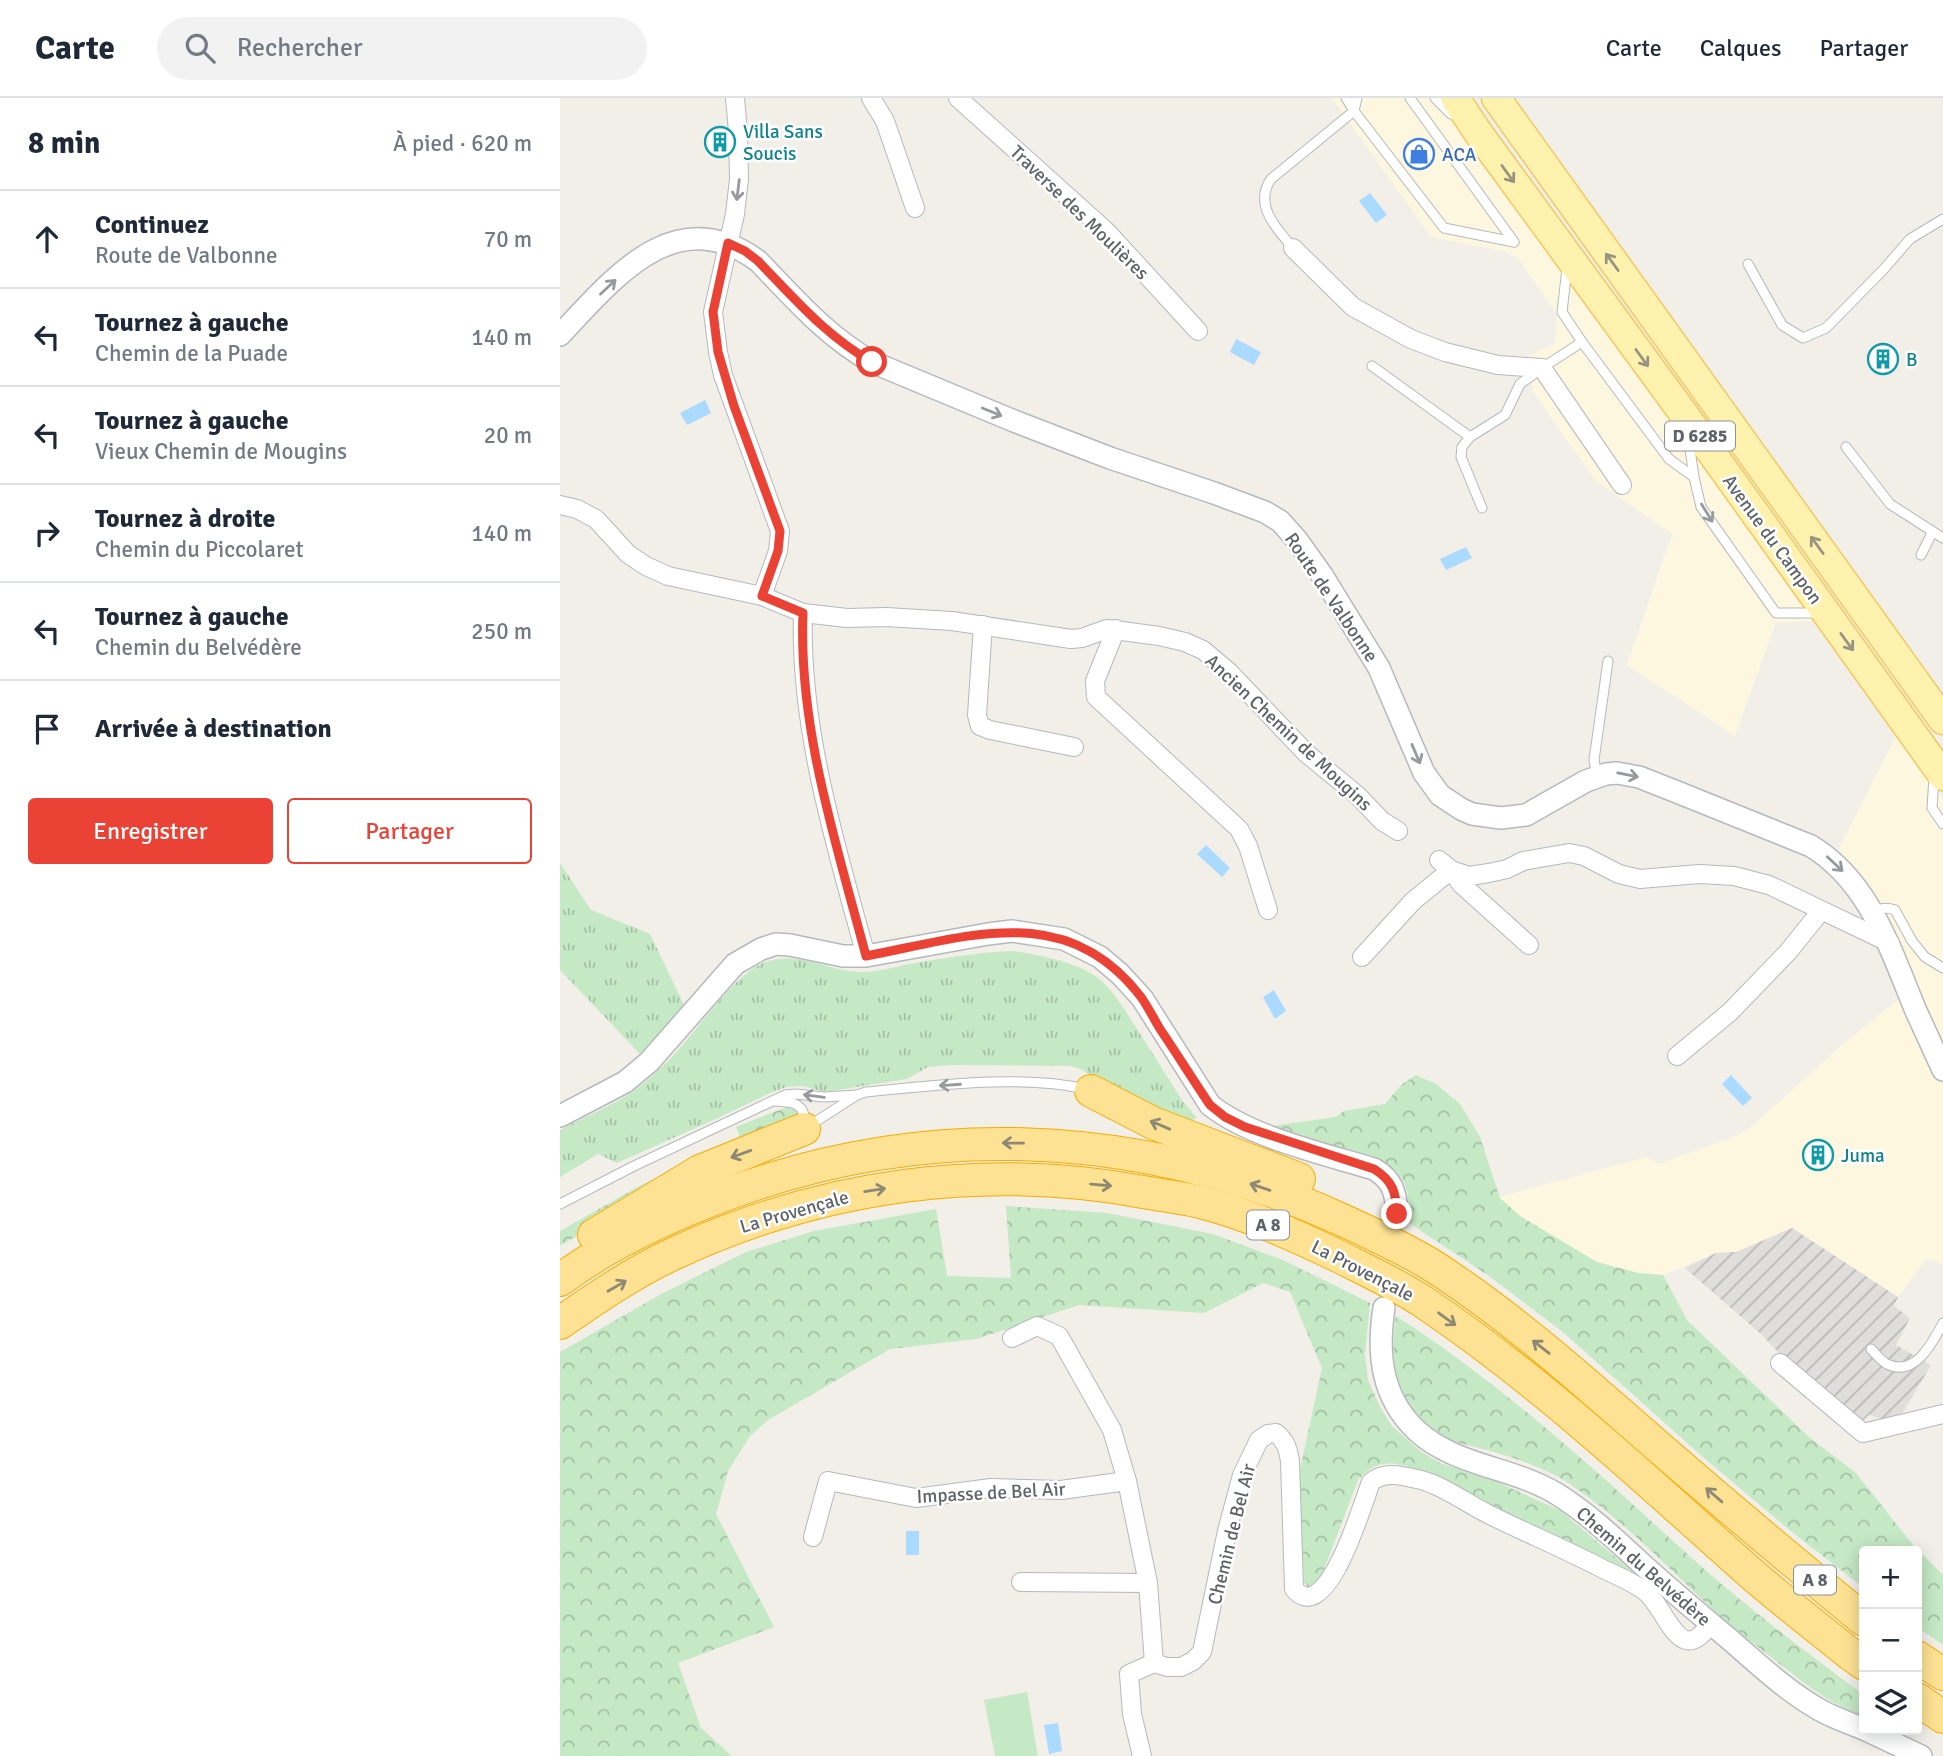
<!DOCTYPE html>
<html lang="fr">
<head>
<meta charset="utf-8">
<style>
	body { margin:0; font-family:Signika,sans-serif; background:#f2f2f3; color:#1f2937 }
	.controls { position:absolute; right:21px; bottom:21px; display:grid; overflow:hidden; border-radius:7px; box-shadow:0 4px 18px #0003 }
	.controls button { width:63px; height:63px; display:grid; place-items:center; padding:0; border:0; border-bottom:2px solid #e0e1e3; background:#fff; color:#1f2937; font:35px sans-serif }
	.stop { position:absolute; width:21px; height:21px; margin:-16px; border:5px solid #ea4335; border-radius:50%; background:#fff }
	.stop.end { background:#ea4335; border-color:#fff; box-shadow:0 2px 7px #0008 }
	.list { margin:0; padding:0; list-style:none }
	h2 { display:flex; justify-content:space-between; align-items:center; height:91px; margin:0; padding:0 28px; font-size:30px }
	h2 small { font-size:23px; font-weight:400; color:#747a83 }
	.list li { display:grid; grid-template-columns:46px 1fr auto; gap:21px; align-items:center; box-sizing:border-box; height:98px; padding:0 28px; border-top:2px solid #e0e1e3 }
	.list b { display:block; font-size:26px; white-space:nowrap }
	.list p { margin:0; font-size:23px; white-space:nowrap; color:#747a83 }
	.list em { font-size:23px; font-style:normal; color:#747a83 }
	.actions { display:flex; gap:14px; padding:21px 28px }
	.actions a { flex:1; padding:16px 0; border:2px solid #ea4335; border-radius:7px; text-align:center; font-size:24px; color:#ea4335 }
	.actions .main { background:#ea4335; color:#fff }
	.icon { flex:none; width:38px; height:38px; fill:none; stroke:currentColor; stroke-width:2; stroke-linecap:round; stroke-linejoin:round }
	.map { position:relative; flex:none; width:1383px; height:1658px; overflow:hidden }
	header { display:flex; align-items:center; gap:42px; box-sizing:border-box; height:98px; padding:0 35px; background:#fff; border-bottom:2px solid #e0e1e3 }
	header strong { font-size:33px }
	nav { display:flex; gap:38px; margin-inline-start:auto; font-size:24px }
	.search { width:490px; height:63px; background:#f2f2f3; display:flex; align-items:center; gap:18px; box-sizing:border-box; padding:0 24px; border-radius:38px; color:#747a83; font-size:26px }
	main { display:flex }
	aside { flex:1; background:#fff }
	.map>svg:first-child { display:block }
	.commercial { fill:#fef7e0 }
	.industrial { fill:url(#industrial-furrows) }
	.grass { fill:url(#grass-tufts) }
	.forest { fill:url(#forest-crowns) }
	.garden { fill:#c5e8c5 }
	.water { fill:#aadaff }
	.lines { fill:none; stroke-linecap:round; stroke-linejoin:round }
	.service-casing { stroke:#b5b8bc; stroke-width:11 }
	.minor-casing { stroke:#b5b8bc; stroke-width:20 }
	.tertiary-casing { stroke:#b5b8bc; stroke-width:24 }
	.primary-casing { stroke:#f2c960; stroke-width:31 }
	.motorway-casing { stroke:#f9ab00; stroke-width:34 }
	.service { stroke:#fff; stroke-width:9 }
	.minor { stroke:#fff; stroke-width:18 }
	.tertiary { stroke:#fff; stroke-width:21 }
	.primary { stroke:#fff2af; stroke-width:28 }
	.motorway { stroke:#fde293; stroke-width:32 }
	.oneway { stroke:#979581 }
	.oneway2 { stroke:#979a9d }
	.oneway3 { stroke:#8e8975 }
	.route { stroke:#ea4335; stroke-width:9 }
	.labels { text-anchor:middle; stroke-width:5; stroke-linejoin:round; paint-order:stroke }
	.shield { fill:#fff; stroke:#8f9295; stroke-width:2 }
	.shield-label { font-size:18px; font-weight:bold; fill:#5f6368 }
	.culture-label { font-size:19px; fill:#0d838f; stroke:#fff; text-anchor:start }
	.shop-label { font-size:19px; fill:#366cbe; stroke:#fff; text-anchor:start }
	.street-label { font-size:19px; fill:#5f6368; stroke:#fff }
</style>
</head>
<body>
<header>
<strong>Carte</strong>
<div class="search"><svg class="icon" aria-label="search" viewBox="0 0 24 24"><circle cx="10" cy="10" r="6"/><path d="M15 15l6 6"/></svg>Rechercher</div>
<nav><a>Carte</a><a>Calques</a><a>Partager</a></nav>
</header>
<main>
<aside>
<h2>8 min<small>À pied · 620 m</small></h2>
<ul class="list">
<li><svg class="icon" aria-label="ahead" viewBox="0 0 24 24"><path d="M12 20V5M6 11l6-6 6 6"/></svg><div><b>Continuez</b><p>Route de Valbonne</p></div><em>70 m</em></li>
<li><svg class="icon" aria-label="left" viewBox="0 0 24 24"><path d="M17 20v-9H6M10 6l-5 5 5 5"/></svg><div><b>Tournez à gauche</b><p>Chemin de la Puade</p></div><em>140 m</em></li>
<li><svg class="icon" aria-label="left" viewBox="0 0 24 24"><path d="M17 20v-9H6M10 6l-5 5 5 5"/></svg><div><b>Tournez à gauche</b><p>Vieux Chemin de Mougins</p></div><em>20 m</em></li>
<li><svg class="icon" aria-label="right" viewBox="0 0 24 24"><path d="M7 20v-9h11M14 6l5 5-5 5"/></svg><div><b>Tournez à droite</b><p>Chemin du Piccolaret</p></div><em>140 m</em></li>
<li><svg class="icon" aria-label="left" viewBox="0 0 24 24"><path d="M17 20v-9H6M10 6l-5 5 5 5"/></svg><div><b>Tournez à gauche</b><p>Chemin du Belvédère</p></div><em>250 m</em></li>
<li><svg class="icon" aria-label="arrive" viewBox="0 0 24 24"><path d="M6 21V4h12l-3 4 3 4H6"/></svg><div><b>Arrivée à destination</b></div></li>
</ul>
<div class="actions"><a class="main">Enregistrer</a><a>Partager</a></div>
</aside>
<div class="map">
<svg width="1383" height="1658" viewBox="0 0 1383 1658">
	<defs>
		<pattern id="industrial-furrows" width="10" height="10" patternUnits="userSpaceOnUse" patternTransform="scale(1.75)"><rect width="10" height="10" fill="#e0deda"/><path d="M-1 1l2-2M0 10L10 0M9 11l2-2" fill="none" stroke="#b9b8b5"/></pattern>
		<pattern id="grass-tufts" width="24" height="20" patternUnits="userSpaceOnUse" patternTransform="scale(1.75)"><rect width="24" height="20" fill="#c5e8c5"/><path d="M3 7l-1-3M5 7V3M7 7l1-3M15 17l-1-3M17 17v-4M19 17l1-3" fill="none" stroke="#a3c0a4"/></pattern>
		<pattern id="forest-crowns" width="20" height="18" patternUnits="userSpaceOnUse" patternTransform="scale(1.75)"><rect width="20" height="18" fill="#c5e8c5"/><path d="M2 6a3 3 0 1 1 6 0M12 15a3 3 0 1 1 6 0" fill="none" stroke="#a3c0a4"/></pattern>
	</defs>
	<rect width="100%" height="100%" fill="#f1efe8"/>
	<g class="commercial">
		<path d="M772,0h112l258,365 110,158 -36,1 -41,114 -108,-71 45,-131 -77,-54 -61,-87 -7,-37 28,-12 2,-29 -39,-57 -15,-7 -72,-14z"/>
		<path d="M1338,634l45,66v466l-17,-5 -28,38 -106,-69 -56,24 -20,1 -53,22 -25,-2 -41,-10 -77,-47 -21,-19 148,-40 12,7 66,-24 24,-11 93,-84 58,-47 -33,-90 -28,-60z"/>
	</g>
	<path class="industrial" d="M1232,1130l106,69 -4,9 16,12 -14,27 35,20 -32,54 -11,4 -9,-5 -10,-3 -9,8 -64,-51 -34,-37 -77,-67 31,-15 20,-1z"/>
	<g class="grass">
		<path d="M0,765l31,47 59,24 34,71 -44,49 -80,-84z"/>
		<path d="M455,853c27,5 60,10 83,27 10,8 18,19 25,29l59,93 15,18 -14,6 -91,-42 -4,-8 -7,-5 -11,-3 -121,-1 -21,2 -21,12 -82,13 -22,-6 -17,1 -16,6 -52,25 -101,45 -19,-9 -38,23v-47c22,-12 45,-21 66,-34 15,-9 28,-22 41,-34 27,-26 64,-85 96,-99 35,-14 65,9 99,9 16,0 32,-5 48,-8 35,-6 69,-12 105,-13z"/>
	</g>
	<g class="forest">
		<path d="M856,977l20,9 24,20 20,33 20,61 20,18 77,46 41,11 25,2 24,45 123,118 46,35 57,72 30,30v70l-26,-18v-76h-53v37l-72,-56 -88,-74 -140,-125 -75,-57 -80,-53c-1,-30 2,-42 -24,-61l-112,-36 62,-9 9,-6 41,-7 16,-19z"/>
		<path d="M227,1009l10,4 2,6 -132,65 -107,64v-15l81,-46 100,-45 -5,-13z"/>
		<path d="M446,1108l101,7 106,21 70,26 87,43 -5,52 3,25 12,27 12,19 28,25 20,12 55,18 66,30 72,61c-48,-23 -97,-44 -145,-68 -29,-14 -60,-35 -93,-40 -16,-2 -26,4 -37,16l-39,103 -5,5 -6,-1 -4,-5 -5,-108 23,-106 -32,-76 -27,-9 -59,30 -125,-8 -103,34 -86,10 -122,71 -18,16 -22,35 -12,43 58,113 -96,36 23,65 31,28h-172v-404l103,-59 83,-41 68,-21 122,-22 11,67 64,2z"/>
		<path d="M836,1218c79,51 152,112 222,175 36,32 70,65 107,96 45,38 92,73 139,108v21c-36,-12 -64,-36 -93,-59 -17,-13 -34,-26 -50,-40 -49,-45 -95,-95 -151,-133 -24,-16 -55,-26 -83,-34 -23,-6 -45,-9 -62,-27 -30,-28 -36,-68 -29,-107z"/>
	</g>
	<path class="garden" d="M467,1594l11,64h-43l-11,-56z"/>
	<g class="water">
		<path d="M810,95l17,22 -11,8 -17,-22z"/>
		<path d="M676,241l25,13 -7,13 -24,-13z"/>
		<path d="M145,302l6,13 -24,12 -7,-12z"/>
		<path d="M906,449l6,11 -26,12 -6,-11z"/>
		<path d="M646,747l24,23 -8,9 -25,-23z"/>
		<path d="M714,892l12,21 -11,8 -12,-22z"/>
		<path d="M1171,977l21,23 -9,8 -21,-22z"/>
		<rect x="346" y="1433" width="13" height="24"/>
		<path d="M498,1625l4,28 -13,3 -5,-29z"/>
	</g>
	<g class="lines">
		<g class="service-casing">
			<g id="service">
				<path d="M786,0l8,13 90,117 70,14"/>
				<path d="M850,0l104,144"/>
				<path d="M875,0l16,16"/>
				<path d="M733,150c-16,-19 -40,-43 -22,-69l83,-68 3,-13"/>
				<path d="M1188,166l34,61 21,13 23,-10 57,-58 27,-31 33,-20"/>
				<path d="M1007,170l-5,44 20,30 87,117 25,18 7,30 75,106h45"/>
				<path d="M812,268l98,71"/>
				<path d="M1128,338l6,41"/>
				<path d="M1286,349l44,57 53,34"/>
				<path d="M922,410l-21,-51 1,-10 8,-10 35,-22 15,-31 22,-16 40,-26"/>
				<path d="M1361,457l11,-22"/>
				<path d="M1037,678l-3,-16 14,-99"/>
				<path d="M1374,678l-2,32 11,16"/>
				<path d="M1312,814c8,-4 14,-5 23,-2l17,31 13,16 18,11"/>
				<path d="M214,1003c18,1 31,1 31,23"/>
				<path d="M249,1028l48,-31 9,-3c66,-6 155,-18 219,-3"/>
				<path d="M0,1106l74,-38 151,-71 11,-1 28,3 33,-2"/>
				<path d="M1311,1251c5,5 10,12 16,15 28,14 46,-22 56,-41"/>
			</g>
		</g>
		<g class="minor-casing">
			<g id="minor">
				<path d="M175,0l3,34 1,47 -4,35 -22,98 5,40 5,23 57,156 -2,20 -16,45"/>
				<path d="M311,0l14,23 30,87"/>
				<path d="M398,0l149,134 91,99"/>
				<path d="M733,150l60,59 58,32 34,13 53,13 44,3 80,117"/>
				<path d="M0,407l17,4 19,10 32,35 18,12 22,10 94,20 41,17 44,5 39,-1 66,4 119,18 11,-1 25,-9 52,7 26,6 18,8 26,22 77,81 51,42 25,26 16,10"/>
				<path d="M243,515c-4,115 33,233 63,343"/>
				<path d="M423,527l-6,90 3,11 10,4 84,17"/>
				<path d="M556,531l-21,52 1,16 143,132 9,17 20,64"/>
				<path d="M879,762l12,10 10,14 68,61"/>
				<path d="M891,772l18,6 20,-3 18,-4 16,-8 46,-8 15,3 35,18 21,5 59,-5 35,2 35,9 121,58"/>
				<path d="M802,859l51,-56 38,-31"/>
				<path d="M1117,958l53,-44 58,-60 33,-41"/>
				<path d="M452,1240l25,-12 22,10 53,94 15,51"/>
				<path d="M1220,1265l83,70 80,-19"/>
				<path d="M253,1439l15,-56 88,17 75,-10 70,2 66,-9 21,102 6,80"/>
				<path d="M461,1484l127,1"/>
				<path d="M582,1658l-10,-42 -3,-40 25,-11 13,4h14l12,-6 9,-9 25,-121 15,-56 17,-35 9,-6 8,-1c10,8 12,16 14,28l4,128c33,40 69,-87 77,-107 14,-12 33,-6 50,-2 23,6 45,23 67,34 38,19 77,35 115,55 15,7 30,13 43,23 13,10 25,44 40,48 10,3 19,-9 25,-16"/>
			</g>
		</g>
		<g class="tertiary-casing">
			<g id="tertiary">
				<path d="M0,237c54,-57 115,-135 198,-74 37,38 67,74 114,101l142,59 96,37 104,35 51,19 15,9 17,19 25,35 57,93 45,105 16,22 21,14 11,5 29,4 25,-3 60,-34 20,-7 11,-1 22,4 38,15 134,54c59,36 80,105 105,165 9,20 18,39 27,59"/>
				<path d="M0,1018l65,-34 24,-20 86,-98 26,-15 15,-5 14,1 53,11h23l122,-22 24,-3 52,8 36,18 20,17 22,24 68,107c40,32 114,49 164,64 19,11 22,24 23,45"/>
				<path d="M824,1210c-7,46 -3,89 33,123 38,35 96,36 140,63 32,20 59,46 86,71 28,25 56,49 85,73 29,25 58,53 92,72 14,8 29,13 44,19"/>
				<path d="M1306,1632l55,26"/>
			</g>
		</g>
		<g class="primary-casing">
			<g id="primary">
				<path d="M895,0l24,36 207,283 257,359"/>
				<path d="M936,0l447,622"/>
			</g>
		</g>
		<g class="motorway-casing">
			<g id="motorway">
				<path d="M531,993l62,32 146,56"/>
				<path d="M34,1137l106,-64 104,-42"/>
				<path d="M0,1182c44,-33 94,-57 144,-77 208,-85 433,-77 636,16 31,14 64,29 93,47 79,51 150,115 221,177 69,60 139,119 210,177"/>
				<path d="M0,1225c36,-25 74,-51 113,-69 150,-70 314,-92 476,-61 17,3 35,5 51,9 48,12 94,33 138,54 28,14 58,28 84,45 113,76 213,169 314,259 36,33 76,63 114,94l14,10"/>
				<path d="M1357,1559l26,17"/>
				<path d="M1357,1601l26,18"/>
			</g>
		</g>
		<use href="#service" class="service"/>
		<use href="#minor" class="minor"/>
		<use href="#tertiary" class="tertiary"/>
		<use href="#primary" class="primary"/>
		<use href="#motorway" class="motorway"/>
	</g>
	<defs><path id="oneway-shaft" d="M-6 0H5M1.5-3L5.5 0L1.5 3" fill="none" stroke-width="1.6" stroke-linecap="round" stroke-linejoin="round" transform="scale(1.75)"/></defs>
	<g class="oneway">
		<use href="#oneway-shaft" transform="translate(948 76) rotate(54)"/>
		<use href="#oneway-shaft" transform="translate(1052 164) rotate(-126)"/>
		<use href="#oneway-shaft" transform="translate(1082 260) rotate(54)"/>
		<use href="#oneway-shaft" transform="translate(1257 447) rotate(-126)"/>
		<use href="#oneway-shaft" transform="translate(1287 544) rotate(54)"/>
	</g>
	<g class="oneway2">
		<use href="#oneway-shaft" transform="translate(178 92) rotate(97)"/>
		<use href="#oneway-shaft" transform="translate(48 189) rotate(-43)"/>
		<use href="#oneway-shaft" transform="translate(432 314) rotate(22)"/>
		<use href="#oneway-shaft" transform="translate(1147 415) rotate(58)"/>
		<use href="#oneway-shaft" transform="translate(856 656) rotate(67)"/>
		<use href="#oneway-shaft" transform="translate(1068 677) rotate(11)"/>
		<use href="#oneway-shaft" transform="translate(1275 766) rotate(43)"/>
		<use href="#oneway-shaft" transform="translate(390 987) rotate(176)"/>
		<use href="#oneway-shaft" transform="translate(254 998) rotate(-173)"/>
	</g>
	<g class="oneway3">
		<use href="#oneway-shaft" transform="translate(600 1027) rotate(-157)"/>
		<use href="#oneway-shaft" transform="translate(453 1045) rotate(-179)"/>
		<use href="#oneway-shaft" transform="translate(181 1056) rotate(160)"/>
		<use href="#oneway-shaft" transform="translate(541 1087) rotate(5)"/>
		<use href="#oneway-shaft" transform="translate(700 1089) rotate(-161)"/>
		<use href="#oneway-shaft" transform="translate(315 1092) rotate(-9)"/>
		<use href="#oneway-shaft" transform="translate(57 1188) rotate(-30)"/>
		<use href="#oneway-shaft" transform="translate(887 1221) rotate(36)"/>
		<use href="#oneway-shaft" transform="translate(981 1249) rotate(-142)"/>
		<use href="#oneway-shaft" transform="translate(1154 1397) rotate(-139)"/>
	</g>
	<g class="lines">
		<path class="route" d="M312,264c-46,-26 -78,-64 -114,-101l-13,-10 -17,-8 -15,69 5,40 16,54 46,125 -2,20 -16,45 41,17c-5,115 34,233 63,343 101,-19 200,-57 275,41 7,10 13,22 19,32 17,25 33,51 50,76l15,12 20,10 129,42c19,12 22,23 23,45"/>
	</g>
	<defs>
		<g id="building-ring" transform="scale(1.575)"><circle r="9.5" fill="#fff" stroke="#0f9aa8" stroke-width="1.5"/><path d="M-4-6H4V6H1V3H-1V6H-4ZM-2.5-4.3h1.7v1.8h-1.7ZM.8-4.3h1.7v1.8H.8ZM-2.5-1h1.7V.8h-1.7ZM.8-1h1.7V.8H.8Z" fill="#0f9aa8"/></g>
		<g id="shop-ring" transform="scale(1.575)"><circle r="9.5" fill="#fff" stroke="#3f7fe0" stroke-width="1.5"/><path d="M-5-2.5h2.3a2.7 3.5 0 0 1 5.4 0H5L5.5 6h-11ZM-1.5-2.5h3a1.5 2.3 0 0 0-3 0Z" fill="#3f7fe0"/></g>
	</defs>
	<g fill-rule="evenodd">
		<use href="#building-ring" x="160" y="44"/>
		<use href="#shop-ring" x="859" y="56"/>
		<use href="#building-ring" x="1323" y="261"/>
		<use href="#building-ring" x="1258" y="1057"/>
	</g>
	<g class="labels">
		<g class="shield">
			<rect x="1105" y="323.5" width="70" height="29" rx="5"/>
			<rect x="687" y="1112.5" width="42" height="29" rx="5"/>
			<rect x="1234" y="1467.5" width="42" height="29" rx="5"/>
		</g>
		<g class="shield-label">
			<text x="1140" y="344">D 6285</text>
			<text x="708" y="1133">A 8</text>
			<text x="1255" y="1488">A 8</text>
		</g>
		<g class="culture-label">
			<text x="183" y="40">Villa Sans<tspan x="183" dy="22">Soucis</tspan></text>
			<text x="1346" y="268">B</text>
			<text x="1281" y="1064">Juma</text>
		</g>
		<g class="shop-label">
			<text x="882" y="63">ACA</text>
		</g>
		<g class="street-label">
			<text transform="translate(520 114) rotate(44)" y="7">Traverse des Moulières</text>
			<text transform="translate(1213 441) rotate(54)" y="7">Avenue du Campon</text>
			<text transform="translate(772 499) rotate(56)" y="7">Route de Valbonne</text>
			<text transform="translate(729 634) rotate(43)" y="7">Ancien Chemin de Mougins</text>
			<text transform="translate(234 1113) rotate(-16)" y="7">La Provençale</text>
			<text transform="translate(803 1172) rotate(27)" y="7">La Provençale</text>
			<text transform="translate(431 1394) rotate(-3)" y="7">Impasse de Bel Air</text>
			<text transform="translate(671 1436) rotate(-76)" y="7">Chemin de Bel Air</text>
			<text transform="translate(1084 1468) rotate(41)" y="7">Chemin du Belvédère</text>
		</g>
	</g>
</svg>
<div class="controls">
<button>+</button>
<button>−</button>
<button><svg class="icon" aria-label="layers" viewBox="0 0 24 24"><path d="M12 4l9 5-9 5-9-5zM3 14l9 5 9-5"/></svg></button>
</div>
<div class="stop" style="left:312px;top:264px"></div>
<div class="stop end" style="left:837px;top:1116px"></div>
</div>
</main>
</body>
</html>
